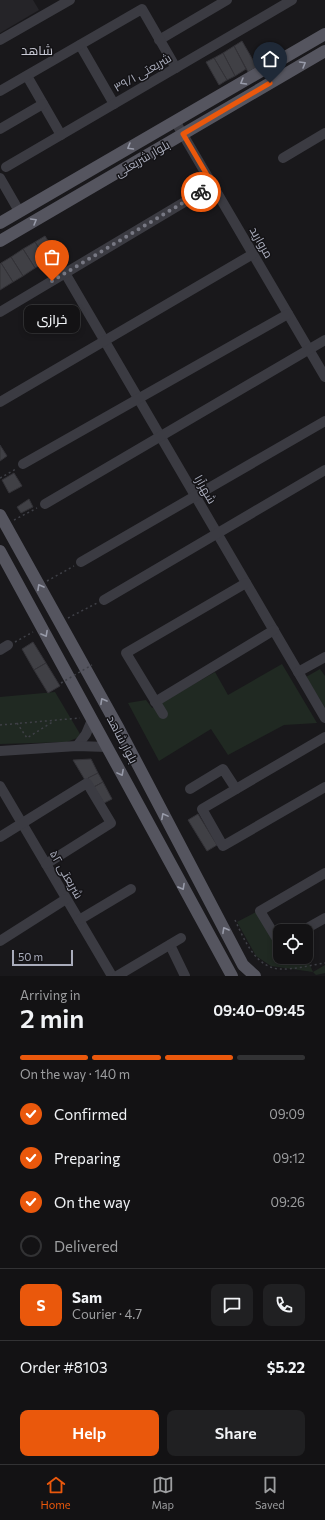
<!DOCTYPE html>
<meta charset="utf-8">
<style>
:root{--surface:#131214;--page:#202022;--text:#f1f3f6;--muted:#9d9ea0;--line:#323234;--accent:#ea580c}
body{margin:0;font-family:Commissioner,Cairo,sans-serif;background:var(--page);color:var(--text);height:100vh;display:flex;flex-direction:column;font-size:15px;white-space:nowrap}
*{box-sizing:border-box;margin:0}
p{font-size:13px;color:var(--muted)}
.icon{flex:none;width:22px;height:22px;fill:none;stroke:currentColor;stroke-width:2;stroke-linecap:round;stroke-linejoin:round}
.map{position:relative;height:976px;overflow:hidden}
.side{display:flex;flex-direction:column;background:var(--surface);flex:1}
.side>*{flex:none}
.fabs{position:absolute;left:273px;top:924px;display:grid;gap:8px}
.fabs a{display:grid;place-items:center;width:40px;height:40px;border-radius:8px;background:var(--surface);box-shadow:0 2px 6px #0003,0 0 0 1px var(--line);font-size:20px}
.scale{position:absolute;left:12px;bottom:10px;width:61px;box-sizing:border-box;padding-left:4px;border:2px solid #a9acbb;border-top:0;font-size:11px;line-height:14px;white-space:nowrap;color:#a9acbb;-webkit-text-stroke:3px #141316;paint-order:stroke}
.pin{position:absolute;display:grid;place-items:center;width:34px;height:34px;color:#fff;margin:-41px -17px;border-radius:50% 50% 50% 0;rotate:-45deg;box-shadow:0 0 4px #0007}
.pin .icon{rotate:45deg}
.courier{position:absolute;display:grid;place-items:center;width:40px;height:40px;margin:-20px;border:3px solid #ea580c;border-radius:50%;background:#fff;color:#222;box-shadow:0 1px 5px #0007}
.bubble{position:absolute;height:28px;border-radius:8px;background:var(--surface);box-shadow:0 2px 6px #0003,0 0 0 1px var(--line);font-size:13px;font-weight:600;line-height:28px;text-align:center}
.headline em{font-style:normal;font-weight:600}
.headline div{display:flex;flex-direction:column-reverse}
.headline{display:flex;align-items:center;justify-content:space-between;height:68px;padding:0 20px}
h1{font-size:26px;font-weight:600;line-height:30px}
.bar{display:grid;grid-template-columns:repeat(4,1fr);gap:6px 4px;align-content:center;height:48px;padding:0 20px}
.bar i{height:5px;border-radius:3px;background:var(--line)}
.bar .selected{background:var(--accent)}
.bar p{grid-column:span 4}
.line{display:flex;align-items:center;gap:10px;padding:0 20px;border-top:1px solid var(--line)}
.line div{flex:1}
.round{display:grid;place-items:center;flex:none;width:42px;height:42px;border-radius:8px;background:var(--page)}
ol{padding:0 20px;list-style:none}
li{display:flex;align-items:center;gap:12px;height:44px}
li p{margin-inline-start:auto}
li .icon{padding:4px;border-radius:50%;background:var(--accent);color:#fff;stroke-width:4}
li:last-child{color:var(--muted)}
li i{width:22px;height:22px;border:2px solid var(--line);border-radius:50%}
.primary-button{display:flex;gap:8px;margin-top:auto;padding:8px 20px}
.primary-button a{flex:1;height:46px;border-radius:8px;background:var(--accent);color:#fff;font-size:16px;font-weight:600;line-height:46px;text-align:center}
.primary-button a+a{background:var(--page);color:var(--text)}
.dock{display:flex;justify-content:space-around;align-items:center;height:56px;border-top:1px solid var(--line);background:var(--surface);font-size:11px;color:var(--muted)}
.dock a{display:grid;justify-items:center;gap:2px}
.dock .selected{color:var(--accent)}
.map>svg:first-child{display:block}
</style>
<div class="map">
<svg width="325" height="976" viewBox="0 0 325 976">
<rect width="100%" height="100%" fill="#19181b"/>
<path fill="#252428" d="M0,0h33l6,10 -39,23z"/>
<g fill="#202922">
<path d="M282,664l35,59 -33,2 -56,30 -17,-26 -52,32 -31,-58 18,-3 6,8 63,-36 13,23z"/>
<path d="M320,669l5,7v32l-19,-31z"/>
<path d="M55,692l25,42 -3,4 -10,4 -67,2v-47z"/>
<path d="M256,912l24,40v5l26,-1 7,16 12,-7v8l-9,2 -3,-3 -42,-6 -15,-10 -19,-34z"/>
</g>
<g fill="#404045" stroke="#333237">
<path d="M242,41l15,26 -9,5 -14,-26z"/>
<path d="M234,46l12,23 -11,7 -12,-23z"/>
<path d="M223,53l12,23 -8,4 -13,-22z"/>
<path d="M214,58l13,22 -8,5 -13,-23z"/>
<path d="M45,236l12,19 -10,6 -12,-19z"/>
<path d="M35,242l12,19 -12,7 -12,-19z"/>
<path d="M23,249l12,19 -12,8 -12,-19z"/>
<path d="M11,257l12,19 -10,6 -12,-19z"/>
<path d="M1,263l12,19 -13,8v-26z"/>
<path d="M0,445l7,11 -7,5z"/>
<path d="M14,473l8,13 -13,7 -7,-13z"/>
<path d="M29,499l4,8 -12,6 -4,-6z"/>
<path d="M33,642l13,21 -12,7 -12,-21z"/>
<path d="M46,663l14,23 -12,7 -14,-23z"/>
<path d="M91,759l7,14 -13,7 -12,-20z"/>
<path d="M98,773l5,9 -9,5 -6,-9z"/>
<path d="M103,782l9,17 -8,4 -10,-16z"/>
<path d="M198,814l19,31 -10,6 -19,-31z"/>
</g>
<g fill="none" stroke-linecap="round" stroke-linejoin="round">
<g stroke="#3f4047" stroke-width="1.5" stroke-dasharray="2 3" stroke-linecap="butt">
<path d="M0,478l16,-9"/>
<path d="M14,520l23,-12"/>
<path d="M47,581l27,-15"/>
<path d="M68,618l29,-15"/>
<path d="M15,642l18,-10"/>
<path d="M17,723l10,15 27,-17"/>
<path d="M0,725l80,-7"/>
<path d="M235,920c9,19 20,47 44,49 14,1 32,-4 46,-6"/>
</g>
<g stroke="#3b3b42" stroke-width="10">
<path d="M0,40l70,-40"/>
<path d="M159,40l68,-40"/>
<path d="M80,45l34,59"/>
<path d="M27,76l34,59"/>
<path d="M0,91l142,-82 34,59"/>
<path d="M175,121l150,256"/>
<path d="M0,129l43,-25"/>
<path d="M283,158l42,-25"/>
<path d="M6,167l286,-167"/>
<path d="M0,178l19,33"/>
<path d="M65,273l260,445"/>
<path d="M0,312l213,-127"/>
<path d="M0,402l253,-148"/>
<path d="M23,464l265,-150"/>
<path d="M45,504l280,-164"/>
<path d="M81,562l244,-141"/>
<path d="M104,600l221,-130"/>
<path d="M0,650l8,-5"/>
<path d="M298,672l27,-15"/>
<path d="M155,702l119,-72"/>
<path d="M163,714l-37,-61 120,-70"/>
<path d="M325,737l-123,72 21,37 102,-59"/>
<path d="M77,746l9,-12 6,-14"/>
<path d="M0,751l77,-5 30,1"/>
<path d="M0,786l112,190"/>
<path d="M190,789l33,-20 13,20"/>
<path d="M0,837l87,-54 24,40 -65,41"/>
<path d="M79,920l52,-31"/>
<path d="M302,931l23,-13"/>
<path d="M0,941l66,-42"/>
<path d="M280,944l-20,-33 65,-38"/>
<path d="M170,945l15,31"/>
<path d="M117,976l64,-38"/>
</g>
<g stroke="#55555f" stroke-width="12">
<path d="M0,223l325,-189"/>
<path d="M0,241l325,-190"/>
<path d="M0,515l119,214 124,236 12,11"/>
<path d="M0,551l232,425"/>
</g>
<path stroke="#3f4047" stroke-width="1.5" stroke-dasharray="2 3" stroke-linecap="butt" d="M61,683l31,-18"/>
</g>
<defs><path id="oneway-chevron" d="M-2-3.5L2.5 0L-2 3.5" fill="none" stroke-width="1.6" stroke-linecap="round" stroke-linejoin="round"/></defs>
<g stroke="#989ba9">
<use href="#oneway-chevron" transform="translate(303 64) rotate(-30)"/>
<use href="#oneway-chevron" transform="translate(243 82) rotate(150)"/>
<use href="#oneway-chevron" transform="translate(130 147) rotate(150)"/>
<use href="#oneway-chevron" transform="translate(34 221) rotate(-30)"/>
<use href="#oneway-chevron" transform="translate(40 587) rotate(-119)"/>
<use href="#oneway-chevron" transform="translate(45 634) rotate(61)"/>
<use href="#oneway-chevron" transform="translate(103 701) rotate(-119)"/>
<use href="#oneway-chevron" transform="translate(121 773) rotate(62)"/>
<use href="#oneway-chevron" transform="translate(164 816) rotate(-118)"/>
<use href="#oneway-chevron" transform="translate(182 887) rotate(61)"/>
<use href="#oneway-chevron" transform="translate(225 930) rotate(-119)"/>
</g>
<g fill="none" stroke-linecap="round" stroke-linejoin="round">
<path stroke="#777883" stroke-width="4" stroke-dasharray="0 7.2" d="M52,281l149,-89"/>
<path stroke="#ea580c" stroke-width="5" d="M201,192l12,-7 -30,-51 87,-51"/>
</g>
<g text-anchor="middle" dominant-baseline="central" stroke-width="3" stroke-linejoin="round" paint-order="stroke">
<g font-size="12" fill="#a9acbb" stroke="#141316">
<text transform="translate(142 72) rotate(-30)">شریعتی ۳۹/۱</text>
<text transform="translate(142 158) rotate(-30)">بلوار شریعتی</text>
<text transform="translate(262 242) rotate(60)">مروارید</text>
<text transform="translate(206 489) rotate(60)">شهرآرا</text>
<text transform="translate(123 739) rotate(62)">بلوار شاهد</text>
<text transform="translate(67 874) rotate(60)">شریعتی ۵۲</text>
</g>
<g font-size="13" fill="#cbccd7" stroke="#141316">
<text x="37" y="50">شاهد</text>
</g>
</g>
</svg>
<div class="fabs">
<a><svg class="icon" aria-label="locate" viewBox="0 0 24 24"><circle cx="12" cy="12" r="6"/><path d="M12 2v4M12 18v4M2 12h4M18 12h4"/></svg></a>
</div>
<div class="scale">50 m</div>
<div class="pin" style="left:52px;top:281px;background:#ea580c"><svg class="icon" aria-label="bag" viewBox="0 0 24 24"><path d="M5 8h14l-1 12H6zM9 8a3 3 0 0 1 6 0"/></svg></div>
<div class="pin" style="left:270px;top:83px;background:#1f2937"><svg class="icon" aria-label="home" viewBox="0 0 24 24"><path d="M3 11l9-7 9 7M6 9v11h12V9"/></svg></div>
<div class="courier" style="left:201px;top:192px"><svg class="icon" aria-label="bike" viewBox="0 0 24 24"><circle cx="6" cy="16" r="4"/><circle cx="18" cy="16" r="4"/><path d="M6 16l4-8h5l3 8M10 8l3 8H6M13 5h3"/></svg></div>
<div class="bubble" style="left:24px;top:305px;width:56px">خرازی</div>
</div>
<section class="side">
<div class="headline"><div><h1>2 min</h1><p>Arriving in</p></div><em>09:40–09:45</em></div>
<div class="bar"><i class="selected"></i><i class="selected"></i><i class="selected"></i><i></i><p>On the way · 140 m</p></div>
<ol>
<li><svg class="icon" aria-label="check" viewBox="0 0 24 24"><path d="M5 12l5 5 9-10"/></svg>Confirmed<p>09:09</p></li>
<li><svg class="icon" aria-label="check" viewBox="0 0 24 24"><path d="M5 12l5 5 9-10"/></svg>Preparing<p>09:12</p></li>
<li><svg class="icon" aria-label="check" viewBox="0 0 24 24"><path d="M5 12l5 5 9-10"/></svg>On the way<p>09:26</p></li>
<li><i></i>Delivered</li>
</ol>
<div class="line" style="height:72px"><b class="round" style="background:var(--accent);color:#fff">S</b><div><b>Sam</b><p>Courier · 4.7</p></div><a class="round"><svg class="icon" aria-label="chat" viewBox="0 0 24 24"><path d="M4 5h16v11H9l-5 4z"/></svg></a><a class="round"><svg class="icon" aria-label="phone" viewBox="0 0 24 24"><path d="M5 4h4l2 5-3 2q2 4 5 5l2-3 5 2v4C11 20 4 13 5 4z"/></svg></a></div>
<div class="line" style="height:52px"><div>Order #8103</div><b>$5.22</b></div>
<div class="primary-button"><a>Help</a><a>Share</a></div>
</section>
<nav class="dock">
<a class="selected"><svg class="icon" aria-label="home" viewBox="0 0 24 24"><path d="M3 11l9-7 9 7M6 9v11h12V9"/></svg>Home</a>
<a><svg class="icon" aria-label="map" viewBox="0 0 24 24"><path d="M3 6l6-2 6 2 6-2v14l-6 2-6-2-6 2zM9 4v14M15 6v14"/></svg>Map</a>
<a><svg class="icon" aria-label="saved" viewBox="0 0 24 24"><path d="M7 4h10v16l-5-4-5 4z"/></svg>Saved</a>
</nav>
